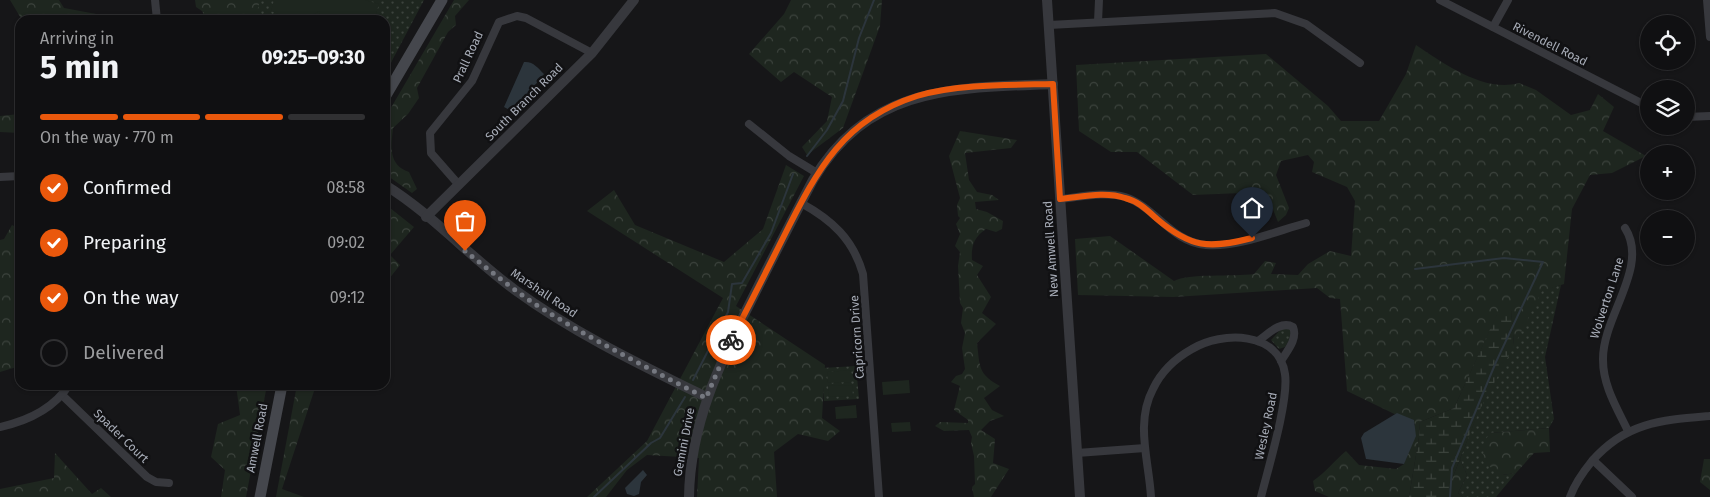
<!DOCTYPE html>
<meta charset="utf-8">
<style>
:root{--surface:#101012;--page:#1e1e20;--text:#f1f3f6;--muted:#9c9d9f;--line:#303032;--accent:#ea580c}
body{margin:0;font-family:"Fira Sans",sans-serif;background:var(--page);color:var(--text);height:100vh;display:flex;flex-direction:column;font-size:19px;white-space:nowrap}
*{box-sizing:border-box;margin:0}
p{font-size:16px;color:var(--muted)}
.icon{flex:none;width:28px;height:28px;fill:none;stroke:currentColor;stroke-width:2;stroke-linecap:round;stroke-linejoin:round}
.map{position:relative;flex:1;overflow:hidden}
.drawer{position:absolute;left:15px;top:15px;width:375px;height:375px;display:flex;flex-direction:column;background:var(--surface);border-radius:15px;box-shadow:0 1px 4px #0004,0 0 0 1px var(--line)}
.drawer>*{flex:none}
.buttons{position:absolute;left:1640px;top:15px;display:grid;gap:10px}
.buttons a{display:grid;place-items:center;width:55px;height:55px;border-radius:50%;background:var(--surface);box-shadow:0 1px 4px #0004,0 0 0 1px var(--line);font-size:25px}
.pin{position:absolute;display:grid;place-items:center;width:42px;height:42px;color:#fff;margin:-51px -21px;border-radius:50% 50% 50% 0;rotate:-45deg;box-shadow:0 0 5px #0007}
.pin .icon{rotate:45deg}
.courier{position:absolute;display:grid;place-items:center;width:50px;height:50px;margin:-25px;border:4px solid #ea580c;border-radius:50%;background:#fff;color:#222;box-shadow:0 1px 6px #0007}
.overview em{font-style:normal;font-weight:700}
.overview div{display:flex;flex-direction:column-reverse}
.overview{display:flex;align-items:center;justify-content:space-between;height:85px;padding:0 25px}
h1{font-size:32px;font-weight:700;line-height:38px}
.bar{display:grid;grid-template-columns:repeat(4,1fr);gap:8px 5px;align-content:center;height:60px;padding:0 25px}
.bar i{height:6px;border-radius:4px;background:var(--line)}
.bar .on{background:var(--accent)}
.bar p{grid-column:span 4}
ol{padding:0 25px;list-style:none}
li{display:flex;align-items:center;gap:15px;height:55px}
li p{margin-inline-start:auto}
li .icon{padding:5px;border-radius:50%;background:var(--accent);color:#fff;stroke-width:4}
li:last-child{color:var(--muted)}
li i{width:28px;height:28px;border:2px solid var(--line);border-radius:50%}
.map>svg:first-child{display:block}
</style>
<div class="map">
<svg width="1710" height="497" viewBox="0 0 1710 497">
<defs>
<pattern id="grass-dots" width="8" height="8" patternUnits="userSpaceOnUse" patternTransform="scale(1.25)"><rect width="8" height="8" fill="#1e261f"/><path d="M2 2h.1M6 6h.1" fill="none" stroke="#3c433d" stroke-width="1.8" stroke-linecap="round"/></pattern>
<pattern id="forest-crowns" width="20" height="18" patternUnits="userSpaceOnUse" patternTransform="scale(1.25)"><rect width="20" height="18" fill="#1e261f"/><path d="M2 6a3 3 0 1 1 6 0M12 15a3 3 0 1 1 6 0" fill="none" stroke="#3c433d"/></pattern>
<pattern id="wetland-marsh" width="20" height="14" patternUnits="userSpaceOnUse" patternTransform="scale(1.25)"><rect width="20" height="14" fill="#1e261f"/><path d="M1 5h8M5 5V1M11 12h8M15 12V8" fill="none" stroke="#3c433d"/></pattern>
</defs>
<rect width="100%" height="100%" fill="#161618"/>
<g fill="url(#grass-dots)">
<path d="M201,0h223l-39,74v-54h-181z"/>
<path d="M1561,285l-16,72 9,62 -5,9 -59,5 12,42 14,-2 -20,24h-33l-5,-4 9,-18 -7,-16 19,-49 63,-120z"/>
<path d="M1283,327l7,2 1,8 -6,10 -6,2 -8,-9z"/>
<path d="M856,366l3,33 -35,2 -2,-33z"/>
</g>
<g fill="url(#forest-crowns)">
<path d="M10,0h49l5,8 43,8 1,4h-86z"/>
<path d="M195,0h65l-5,20h-59l9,-7 -9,-6z"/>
<path d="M454,0h15l-14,16 1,9 -8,7 -31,56 2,10 -11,16 -15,14c-2,18 -5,37 16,44l8,17 -5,4 -27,-19v-56z"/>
<path d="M791,0h91l-2,26 -37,102 -36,27 -5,-8 25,-26 5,-24 -38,-25 -13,10 -32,-28 35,-40z"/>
<path d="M1416,45c27,18 68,48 103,38l17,7 35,25 19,-5 8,-16 16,13 -11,24 43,25 -34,17 -22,2 -18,34 -8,75 -22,7 -28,55 -3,-36 -14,5 -43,93 -34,14 -1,15 -10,60h-80l-14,-6 -2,-10c13,-9 21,-20 33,-30l13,14 37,4 8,-5 11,-40 -68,-33 -7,-92 -10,-1 -13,-10 -143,9 -96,-2 -3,-56 35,-3 64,45c14,-8 59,-4 80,-7l11,-13 11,2 -5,11 27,1 10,-11 22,-13 21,5 4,-55 -8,-14 -35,-15 2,-10 -6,-7 -27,6 -5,14 13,33 -3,7 -8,7 -12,-30 -73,3 -56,-43h-26l-32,-21 -3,-66 190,-11 62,52 13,15h38l27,-47z"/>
<path d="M20,114v19l-20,-1v-16z"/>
<path d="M960,131l57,9 -6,8 -46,5 4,27 8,12 15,3 7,5 -24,2 1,7 11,3 16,9 -1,8 -6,3 -10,-3c-12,8 -15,17 -14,31l11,6 -6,9 14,22 -9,16 14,11 -19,19c3,24 1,31 23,43l-16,12 8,12 12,6 -14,5 -9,9 14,9 -2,24 16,6 -18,28h-17l-2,-10 3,-3 -1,-28 -3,-13 1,-6 -3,-7 -25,1 -9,-5 5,-4 28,1v-3l-14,-10 6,-24 -9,-4 5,-6 6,-2 3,-5 -3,-21 3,-15 -4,-10 2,-15 -3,-5 -2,-37 2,-14 -5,-6 5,-12 -4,-10 4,-6 -2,-2 -1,-11 3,-7 -11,-42z"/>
<path d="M786,165l18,11 -68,130 89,59 -3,53 18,13 -12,10 -30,-7 -24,18 3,45h-80l2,-39 -52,-3 -20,15 -21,27h-19l60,-56 76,-143 -136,-87 27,-21 21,35 89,37 39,-33z"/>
<path d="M385,204l29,23 -24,28 10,10 -15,19z"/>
<path d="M12,225l8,4v137l-20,6v-132l4,-1z"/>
<path d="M236,385h31l-21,112h-25l4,-27 -14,-13 7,-33 22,-9z"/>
<path d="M297,385h19l-34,104 22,8h-28z"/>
<path d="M1549,428l1,24 -16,1 -18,20 -14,2 -19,-13 1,-20 6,-9z"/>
<path d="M55,453l37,41 9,-6 10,9h-111v-8l54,-11z"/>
<path d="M1460,459l7,16 -9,18 5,4h-13v-13z"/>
<path d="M1704,459h6v31l-10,-8z"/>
</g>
<path fill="url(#wetland-marsh)" d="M1511,309l3,37 -35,65 -29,73v13h-41l10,-60 1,-15 34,-14 43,-94z"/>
<g fill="#1e261f">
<path d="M274,0h91l14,4 -5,16h-57l3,-9c-16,8 -32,8 -49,0z"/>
<path d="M851,370v12l-23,1 -1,-11z"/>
<path d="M909,380l1,13 -27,2 -1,-13z"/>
<path d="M852,385l1,11 -24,1 -1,-11z"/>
<path d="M856,405l1,13 -21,1 -1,-12z"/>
<path d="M910,422l1,9 -19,1 -1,-9z"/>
</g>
<g fill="#2c353c">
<path d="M524,62c9,-1 14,6 20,12l-31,38 -9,-5z"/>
<path d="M1397,413l17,7 2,16 -12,28 -38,-5 -5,-21 3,-5z"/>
<path d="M643,470l4,5 -6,7 -2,12 -5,2 -7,-2 -2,-6z"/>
</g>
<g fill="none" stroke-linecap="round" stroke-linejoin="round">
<g stroke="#2c353c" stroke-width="2">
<path d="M807,156l20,-26 16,-29 16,-63 15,-38"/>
<path d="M1415,269l89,-11 39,4 -47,100 -44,106 -2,29"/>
<path d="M693,380l35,-68 4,-28 10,-1 29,-50 22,-59"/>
<path d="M594,497l57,-54 9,-5 25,-41"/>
</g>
<g stroke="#37383d" stroke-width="8">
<path d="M155,0l2,20"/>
<path d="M1440,0l209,107"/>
<path d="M1707,0l3,37"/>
<path d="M1098,22l1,-22"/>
<path d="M1049,25l226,-12 31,11 54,39"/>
<path d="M1493,27l15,-27"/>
<path d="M1686,117l24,-1"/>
<path d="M749,124l40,32 28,17"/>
<path d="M0,177l20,-1"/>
<path d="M459,185l-28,-32 -1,-20 42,-52 27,-59 18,-6 9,2 66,35"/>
<path d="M1060,199c21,-2 45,-8 65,-2 31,10 46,45 81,48 30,3 71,-14 100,-22"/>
<path d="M801,203c31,17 52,36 62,71l16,223"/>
<path d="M1625,228c25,39 -23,89 -22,132 0,26 14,48 25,71"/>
<path d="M1258,341c10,-7 23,-21 35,-14 5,12 -6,24 -12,34"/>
<path d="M62,395l85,82 9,5 13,1"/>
<path d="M0,427c27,-6 54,-19 69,-42"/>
<path d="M1077,453l68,-5"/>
<path d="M1593,460l39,37"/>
<path d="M1151,497c-2,-36 -16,-74 2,-108 8,-17 23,-31 39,-40 30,-18 87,-18 93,25 4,26 -17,95 -24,123"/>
<path d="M1570,497c5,-14 13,-25 22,-36 34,-39 70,-41 118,-45"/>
</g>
<g stroke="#37383d" stroke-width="10">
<path d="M1047,0l33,497"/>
<path d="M385,185c47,29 85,72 130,105 59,43 126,75 191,107"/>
<path d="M426,217l166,-164 42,-53"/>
<path d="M689,497c1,-72 31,-135 63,-198 20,-40 40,-79 61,-119 56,-95 142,-92 240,-96"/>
</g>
<g stroke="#45474d" stroke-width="11">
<path d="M385,97l57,-97"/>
<path d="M260,497l22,-112"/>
</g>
</g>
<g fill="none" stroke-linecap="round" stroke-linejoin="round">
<path stroke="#757880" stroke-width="5" stroke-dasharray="0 9" d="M465,251c23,18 46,37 70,53 55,35 113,64 171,94l25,-58"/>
<path stroke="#ea580c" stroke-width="6" d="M731,340c18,-34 35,-68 52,-102 33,-65 58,-118 134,-142 40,-12 93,-11 136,-12l7,115c21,-2 45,-8 65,-1 13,3 22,12 32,21 34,29 52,30 95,19"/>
</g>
<g text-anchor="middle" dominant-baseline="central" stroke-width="5" stroke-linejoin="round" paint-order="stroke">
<g font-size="12" fill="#a8adb8" stroke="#111113">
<text transform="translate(1550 44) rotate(27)">Rivendell Road</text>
<text transform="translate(468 57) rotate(-65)">Prall Road</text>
<text transform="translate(524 102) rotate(-45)">South Branch Road</text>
<text transform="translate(1051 249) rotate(-94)">New Amwell Road</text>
<text transform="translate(544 293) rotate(34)">Marshall Road</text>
<text transform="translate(1607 298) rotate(-72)">Wolverton Lane</text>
<text transform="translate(857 337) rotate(-94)">Capricorn Drive</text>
<text transform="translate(1266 426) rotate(-78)">Wesley Road</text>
<text transform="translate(121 436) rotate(44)">Spader Court</text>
<text transform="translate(257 438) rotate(-79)">Amwell Road</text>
<text transform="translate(684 442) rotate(-79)">Gemini Drive</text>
</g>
</g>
</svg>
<div class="buttons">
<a><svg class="icon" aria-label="locate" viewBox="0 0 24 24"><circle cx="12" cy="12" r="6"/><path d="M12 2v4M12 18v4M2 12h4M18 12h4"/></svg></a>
<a><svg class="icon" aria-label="layers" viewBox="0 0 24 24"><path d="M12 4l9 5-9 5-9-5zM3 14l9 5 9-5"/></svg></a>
<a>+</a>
<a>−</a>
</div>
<div class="pin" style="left:465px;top:251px;background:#ea580c"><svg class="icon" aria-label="bag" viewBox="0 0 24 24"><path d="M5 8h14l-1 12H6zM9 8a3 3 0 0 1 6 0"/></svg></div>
<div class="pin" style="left:1252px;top:238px;background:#1f2937"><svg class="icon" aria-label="home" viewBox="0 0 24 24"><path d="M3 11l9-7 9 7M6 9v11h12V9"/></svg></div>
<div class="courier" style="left:731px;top:340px"><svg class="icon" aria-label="bike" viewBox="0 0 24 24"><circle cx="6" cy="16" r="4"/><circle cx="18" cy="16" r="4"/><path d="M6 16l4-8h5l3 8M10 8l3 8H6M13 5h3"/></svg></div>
<section class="drawer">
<div class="overview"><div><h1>5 min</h1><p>Arriving in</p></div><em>09:25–09:30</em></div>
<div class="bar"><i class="on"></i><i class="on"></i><i class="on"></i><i></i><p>On the way · 770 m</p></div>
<ol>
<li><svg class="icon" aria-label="check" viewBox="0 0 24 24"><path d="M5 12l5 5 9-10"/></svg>Confirmed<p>08:58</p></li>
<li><svg class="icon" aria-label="check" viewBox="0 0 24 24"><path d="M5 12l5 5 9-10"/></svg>Preparing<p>09:02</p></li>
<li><svg class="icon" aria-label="check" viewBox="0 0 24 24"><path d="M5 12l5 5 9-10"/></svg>On the way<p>09:12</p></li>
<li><i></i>Delivered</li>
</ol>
</section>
</div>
